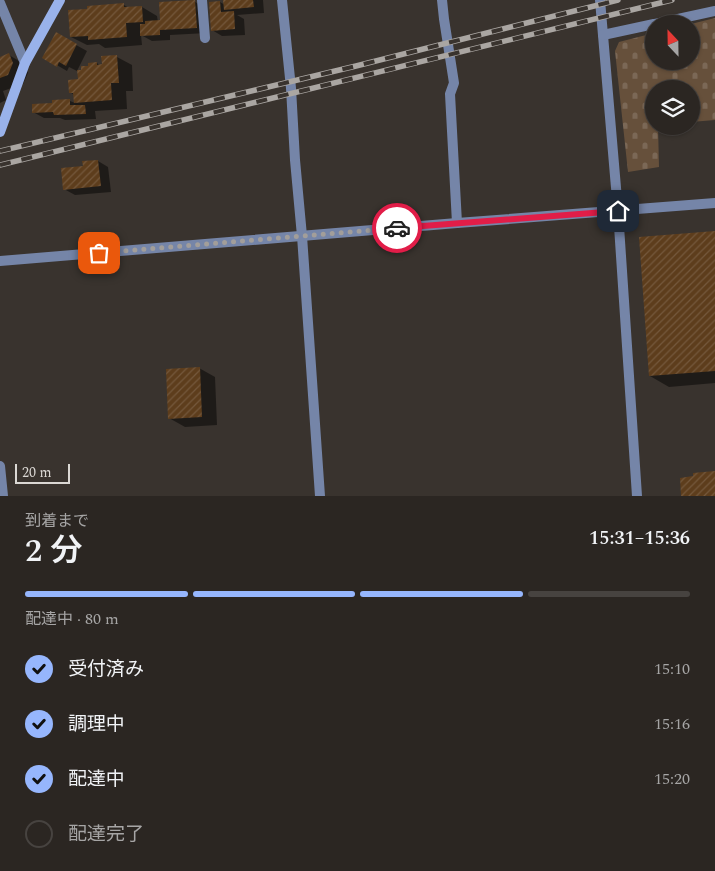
<!DOCTYPE html>
<html lang="ja">
<meta charset="utf-8">
<style>
:root{--surface:#2b2622;--page:#332e2a;--text:#f1f3f6;--muted:#a6a5a5;--line:#474340;--accent:#96b6fd}
body{margin:0;font-family:Spectral,"Noto Sans JP",serif;background:var(--page);color:var(--text);height:100vh;display:flex;flex-direction:column;font-size:19px;white-space:nowrap}
*{box-sizing:border-box;margin:0}
p{font-size:16px;color:var(--muted)}
.icon{flex:none;width:28px;height:28px;fill:none;stroke:currentColor;stroke-width:2;stroke-linecap:round;stroke-linejoin:round}
.map{position:relative;height:496px;overflow:hidden}
.sheet{display:flex;flex-direction:column;background:var(--surface);flex:1}
.sheet>*{flex:none}
.needle{width:32px;rotate:338deg}
.buttons{position:absolute;left:645px;top:15px;display:grid;gap:10px}
.buttons a{display:grid;place-items:center;width:55px;height:55px;border-radius:50%;background:var(--surface);box-shadow:0 1px 4px #0004,0 0 0 1px var(--line);font-size:25px}
.scale{position:absolute;left:15px;bottom:12px;width:55px;box-sizing:border-box;padding-left:5px;border:2px solid #dbd8d4;border-top:0;font-size:14px;line-height:18px;white-space:nowrap;color:#dbd8d4;-webkit-text-stroke:4px #39332e;paint-order:stroke}
.pin{position:absolute;display:grid;place-items:center;width:42px;height:42px;color:#fff;margin:-21px;border-radius:10px;box-shadow:0 2px 8px #0006}
.courier{position:absolute;display:grid;place-items:center;width:50px;height:50px;margin:-25px;border:4px solid #e11d48;border-radius:50%;background:#fff;color:#222;box-shadow:0 1px 6px #0007}
.headline em{font-style:normal;font-weight:600}
.headline div{display:flex;flex-direction:column-reverse}
.headline{display:flex;align-items:center;justify-content:space-between;height:85px;padding:0 25px}
h1{font-size:32px;font-weight:600;line-height:38px}
.bar{display:grid;grid-template-columns:repeat(4,1fr);gap:8px 5px;align-content:center;height:60px;padding:0 25px}
.bar i{height:6px;border-radius:4px;background:var(--line)}
.bar .current{background:var(--accent)}
.bar p{grid-column:span 4}
ol{padding:0 25px;list-style:none}
li{display:flex;align-items:center;gap:15px;height:55px}
li p{margin-inline-start:auto}
li .icon{padding:5px;border-radius:50%;background:var(--accent);color:#111;stroke-width:4}
li:last-child{color:var(--muted)}
li i{width:28px;height:28px;border:2px solid var(--line);border-radius:50%}
.map>svg:first-child{display:block}
</style>
<div class="map">
<svg width="715" height="496" viewBox="0 0 715 496">
<defs>
<pattern id="cemetery-stones" width="16" height="16" patternUnits="userSpaceOnUse" patternTransform="scale(1.25)"><rect width="16" height="16" fill="#66503b"/><path d="M2 7V4a2 2 0 0 1 4 0v3zM10 15v-3a2 2 0 0 1 4 0v3z" fill="#7b6856"/></pattern>
<pattern id="building-hatch" width="6" height="6" patternUnits="userSpaceOnUse" patternTransform="scale(1.25)"><rect width="6" height="6" fill="#5d3d1c"/><path d="M-1 1l2-2M0 6l6-6M5 7l2-2" fill="none" stroke="#74583c"/></pattern>
</defs>
<rect width="100%" height="100%" fill="#39332e"/>
<path fill="url(#cemetery-stones)" d="M715,18v102l-24,2v-33h-37v37h4l1,41 -31,5 -13,-121 4,-9 35,-9v28h37v-37z"/>
<g fill="#0007">
<path d="M224,0h39l1,13 -27,2 7,4 1,16 -23,1 -10,-6 -2,-27 10,-1 5,3z"/>
<path d="M195,2l11,6 1,25 -37,2v5l-18,1 -11,-6 1,10 -37,3 -6,-4 -12,1 -16,-8 53,-32 5,3 13,-1 15,9 1,6 3,-1 -1,-17z"/>
<path d="M56,34l31,17 -10,20 -8,-4 -2,4 -24,-14z"/>
<path d="M9,55l15,9 4,9 -5,11 -20,7 3,9 -6,3v-44z"/>
<path d="M117,57l15,8 1,26h-7l1,18 -32,2 1,8 -31,1 -5,-2h-16l-11,-6 20,-8v-3h17l5,2 -1,-8 -4,-3 19,-25 8,-4 3,3z"/>
<path d="M98,161l10,6 3,25 -36,3 -11,-6z"/>
<path d="M715,232v151l-46,4 -19,-11z"/>
<path d="M199,368l16,9 2,48 -32,2 -16,-9z"/>
</g>
<g fill="url(#building-hatch)">
<path d="M195,0l2,28 -37,2v5l-20,1v-12h5v-3l15,-1 -1,-18z"/>
<path d="M223,0h30l1,7 -30,3z"/>
<path d="M220,1l1,11 13,-1 1,18 -24,2 -2,-29z"/>
<path d="M124,3v4l18,-1 1,16 -17,1 1,14 -39,3v-4l-18,1 -2,-27 19,-1v-3z"/>
<path d="M56,32l21,12 -11,22 -7,-4 -2,5 -15,-9z"/>
<path d="M9,53l4,10 -5,12 -8,3v-21z"/>
<path d="M117,55l2,28h-8l1,17 -38,3 -1,-10h-4l-1,-13 10,-1 -1,-9h4v-4h7v-3l9,-1v3l5,-1 -1,-8z"/>
<path d="M70,99v6h15l1,9 -32,1 -1,-3 -21,1v-9l20,-1v-3z"/>
<path d="M98,160l3,26 -38,4 -2,-22 22,-2 -1,-5z"/>
<path d="M715,231v140l-66,5 -10,-139z"/>
<path d="M200,367l2,50 -34,2 -2,-50z"/>
<path d="M715,471v25h-34l-1,-18 13,-2v-3z"/>
</g>
<g fill="none" stroke-linecap="round" stroke-linejoin="round">
<g stroke="#7585a8" stroke-width="10">
<path d="M202,0l3,38"/>
<path d="M282,0l9,88 4,72 7,76 18,260"/>
<path d="M442,0l2,19 10,64 -4,11 7,129"/>
<path d="M600,0l18,211 19,285"/>
<path d="M0,3l25,60"/>
<path d="M655,24l60,-13"/>
<path d="M603,35l51,-11"/>
<path d="M0,466l3,30"/>
</g>
<path stroke="#7585a8" stroke-width="10" d="M0,261l457,-38 258,-20"/>
<path stroke="#99b2ea" stroke-width="10" d="M0,132l25,-69 35,-63"/>
<defs>
<g id="rail">
<path d="M0,151l356,-85 262,-66"/>
<path d="M0,165l672,-165"/>
</g>
</defs>
<use href="#rail" stroke="#aaa6a2" stroke-width="5.5"/>
<use href="#rail" stroke="#39332e" stroke-width="4" stroke-dasharray="11" stroke-linecap="butt"/>
</g>
<g fill="none" stroke-linecap="round" stroke-linejoin="round">
<path stroke="#a29e9a" stroke-width="5" stroke-dasharray="0 9" d="M99,253l298,-25"/>
<path stroke="#e11d48" stroke-width="6" d="M397,228l221,-17"/>
</g>
</svg>
<div class="buttons">
<a><svg class="needle" viewBox="-14 -14 28 28"><path d="M0-13l5 13h-10z" fill="#e53935"/><path d="M0 13l5-13h-10z" fill="#a6a5a5"/></svg></a>
<a><svg class="icon" aria-label="layers" viewBox="0 0 24 24"><path d="M12 4l9 5-9 5-9-5zM3 14l9 5 9-5"/></svg></a>
</div>
<div class="scale">20 m</div>
<div class="pin" style="left:99px;top:253px;background:#ea580c"><svg class="icon" aria-label="bag" viewBox="0 0 24 24"><path d="M5 8h14l-1 12H6zM9 8a3 3 0 0 1 6 0"/></svg></div>
<div class="pin" style="left:618px;top:211px;background:#1f2937"><svg class="icon" aria-label="home" viewBox="0 0 24 24"><path d="M3 11l9-7 9 7M6 9v11h12V9"/></svg></div>
<div class="courier" style="left:397px;top:228px"><svg class="icon" aria-label="car" viewBox="0 0 24 24"><path d="M5 17H2v-5l4-1 3-4h7l3 4 3 1v5h-3M9 17h6M6 11h13"/><circle cx="7" cy="17" r="2"/><circle cx="17" cy="17" r="2"/></svg></div>
</div>
<section class="sheet">
<div class="headline"><div><h1>2 分</h1><p>到着まで</p></div><em>15:31–15:36</em></div>
<div class="bar"><i class="current"></i><i class="current"></i><i class="current"></i><i></i><p>配達中 · 80 m</p></div>
<ol>
<li><svg class="icon" aria-label="check" viewBox="0 0 24 24"><path d="M5 12l5 5 9-10"/></svg>受付済み<p>15:10</p></li>
<li><svg class="icon" aria-label="check" viewBox="0 0 24 24"><path d="M5 12l5 5 9-10"/></svg>調理中<p>15:16</p></li>
<li><svg class="icon" aria-label="check" viewBox="0 0 24 24"><path d="M5 12l5 5 9-10"/></svg>配達中<p>15:20</p></li>
<li><i></i>配達完了</li>
</ol>
</section>
